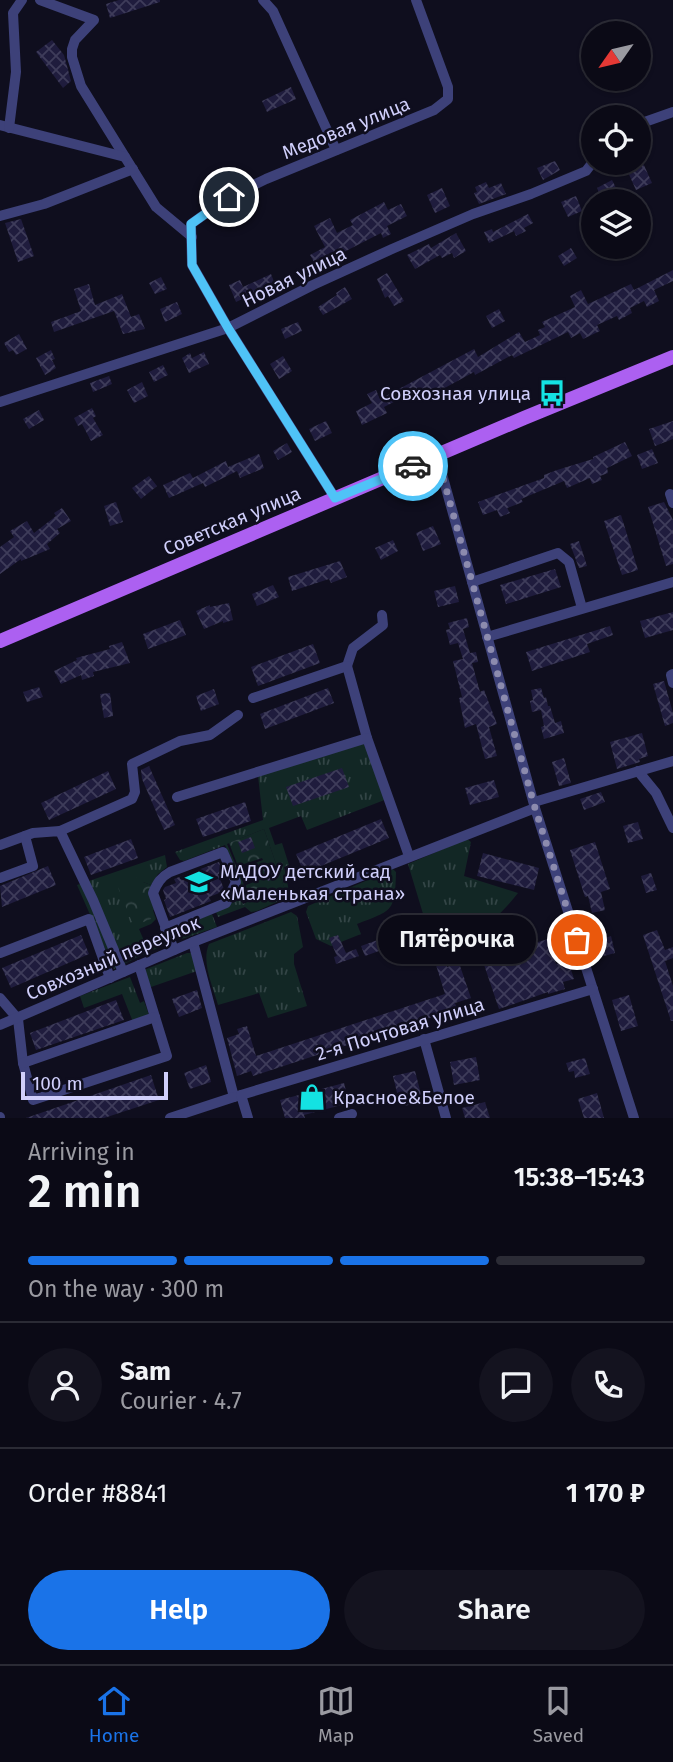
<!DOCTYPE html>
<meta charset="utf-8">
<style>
:root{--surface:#0b0a16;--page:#14131f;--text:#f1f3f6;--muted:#9a9aa1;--line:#2b2b35;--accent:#1a73e8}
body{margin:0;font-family:"Fira Sans",sans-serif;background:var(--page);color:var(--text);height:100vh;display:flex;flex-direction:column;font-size:26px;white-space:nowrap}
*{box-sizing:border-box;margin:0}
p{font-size:23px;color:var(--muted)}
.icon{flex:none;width:38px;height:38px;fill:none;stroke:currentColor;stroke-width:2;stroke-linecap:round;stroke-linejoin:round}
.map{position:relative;height:1118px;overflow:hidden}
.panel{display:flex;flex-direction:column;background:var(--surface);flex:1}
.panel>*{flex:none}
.needle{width:46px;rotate:236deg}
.controls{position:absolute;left:581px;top:21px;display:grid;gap:14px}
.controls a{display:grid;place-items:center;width:70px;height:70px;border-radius:50%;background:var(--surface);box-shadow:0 2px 5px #0004,0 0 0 2px var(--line);font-size:35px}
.scale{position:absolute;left:21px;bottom:18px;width:147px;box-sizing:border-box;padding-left:7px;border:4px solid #d0cffb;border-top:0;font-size:19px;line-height:24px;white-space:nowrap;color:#d0cffb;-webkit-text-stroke:5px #0f0e1e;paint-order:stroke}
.pin{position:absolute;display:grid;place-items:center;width:60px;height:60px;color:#fff;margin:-30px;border:4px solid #fff;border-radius:50%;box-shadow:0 2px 7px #0007}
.courier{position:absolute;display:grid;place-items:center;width:70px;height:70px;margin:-35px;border:5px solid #4fc3f7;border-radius:50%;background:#fff;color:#222;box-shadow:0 2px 9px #0007}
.bubble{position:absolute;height:49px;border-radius:24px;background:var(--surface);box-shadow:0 2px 5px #0004,0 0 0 2px var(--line);font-size:23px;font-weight:600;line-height:49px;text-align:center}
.headline em{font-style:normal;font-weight:600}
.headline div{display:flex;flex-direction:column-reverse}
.headline{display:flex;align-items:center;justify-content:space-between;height:119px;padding:0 28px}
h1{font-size:46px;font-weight:600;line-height:52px}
.bar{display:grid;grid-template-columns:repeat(4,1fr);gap:10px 7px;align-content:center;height:84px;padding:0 28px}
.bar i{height:9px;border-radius:5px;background:var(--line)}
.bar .selected{background:var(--accent)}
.bar p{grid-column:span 4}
.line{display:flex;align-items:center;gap:18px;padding:0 28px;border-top:2px solid var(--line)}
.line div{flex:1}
.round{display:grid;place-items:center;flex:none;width:74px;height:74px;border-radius:37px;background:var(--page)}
.action{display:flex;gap:14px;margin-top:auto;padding:14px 28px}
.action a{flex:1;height:80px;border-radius:42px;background:var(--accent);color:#fff;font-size:28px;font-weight:600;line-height:80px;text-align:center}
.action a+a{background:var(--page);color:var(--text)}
.menu{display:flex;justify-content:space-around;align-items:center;height:98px;border-top:2px solid var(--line);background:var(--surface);font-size:19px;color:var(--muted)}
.menu a{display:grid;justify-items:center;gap:4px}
.menu .selected{color:var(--accent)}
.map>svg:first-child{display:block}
</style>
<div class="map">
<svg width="673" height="1118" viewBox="0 0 673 1118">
<defs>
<pattern id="grass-tufts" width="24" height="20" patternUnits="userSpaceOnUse" patternTransform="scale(1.75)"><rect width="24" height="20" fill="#122725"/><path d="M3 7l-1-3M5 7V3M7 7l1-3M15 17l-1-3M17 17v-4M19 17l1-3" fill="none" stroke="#334546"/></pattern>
<pattern id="forest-crowns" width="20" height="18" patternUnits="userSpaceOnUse" patternTransform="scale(1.75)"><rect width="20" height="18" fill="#122725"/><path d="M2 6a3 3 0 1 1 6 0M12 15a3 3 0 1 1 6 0" fill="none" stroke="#334546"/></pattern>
<pattern id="building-cross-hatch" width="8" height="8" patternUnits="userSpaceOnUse" patternTransform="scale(1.75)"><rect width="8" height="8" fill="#1f1c3d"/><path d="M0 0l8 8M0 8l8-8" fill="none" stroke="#3e3c5a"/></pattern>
</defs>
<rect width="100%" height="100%" fill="#0f0e1e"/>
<g fill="url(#grass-tufts)" fill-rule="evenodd">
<path d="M365,742l22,57 -80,31 -6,-14 -32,12 6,17 7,-2 7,22 -5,2 6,29 -33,15 -6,1 -6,-5 -27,10 -2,-5 24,-29 -15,-38 -41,16 -4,-1 -5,-8 88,-32 -5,-44zM264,829l20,58 -41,17 -3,-9 4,-10 -17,-41z"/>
<path d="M467,839l4,3 -7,34 54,17c-28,36 -46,40 -86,57l-6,-15 7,-3 -6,-16 -3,1 -16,-53z"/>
<path d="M165,855l2,12 -9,7 -7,11 -8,-3 13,37 -5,5 -12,5 6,14 12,-4v-4l8,3v7l-14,6 -1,-2 -4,1 1,3c-13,5 -21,11 -33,16l-37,-84z"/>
<path d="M393,869l3,3c-1,40 -3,38 -39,52l4,10 -30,12 -15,-7 -10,-27 2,-6z"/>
<path d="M291,912l6,4 6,31 -9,7v10l13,42 -39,12 -9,-25 -41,12c-5,-18 -17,-43 -9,-61z"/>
<path d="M212,914l5,13 -35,12 -7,-3 1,-8z"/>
<path d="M187,953h4l6,18 -46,16 -7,-17z"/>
<path d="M130,977l10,26 4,-2 5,14 -16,7 -11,-28 -38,14 -4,-12z"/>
</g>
<g fill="url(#forest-crowns)">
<path d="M264,829l20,58 -31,13 -3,-6 -9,4 1,-11 2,-2 3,9 -1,-9 19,-7 -1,-3 -6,2 -5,-13 10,-4 -1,-2 -24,8 -9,-23z"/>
<path d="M141,876l2,6 8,3 3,25 -2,1 -1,8 -15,6 -4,-3 -15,-37z"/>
</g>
<g fill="url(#building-cross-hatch)">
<path d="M119,0h41v2l-50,16 -4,-14z"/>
<path d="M52,40l12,15 7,26 -8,7 -27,-36z"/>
<path d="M291,87l5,12 -29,13 -5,-11z"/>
<path d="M555,161l5,9 -17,10 -6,-12z"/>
<path d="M643,163l9,20 -16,7 -9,-20z"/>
<path d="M612,180l9,18 -7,3h-11l-6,-13z"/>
<path d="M486,182l3,6 12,-5 5,11 -27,10 -5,-11 3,-1 -2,-5z"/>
<path d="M442,188l8,18 -15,7 -8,-18z"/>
<path d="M576,196l6,15 -14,6 -7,-15z"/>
<path d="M384,202l4,8 13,-6 6,12 -20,10 4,8 -8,4 -2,-5 -39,20 3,5 -43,21 -4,-8 16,-9 -4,-7 15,-8 -11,-21 16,-8 7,15 16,-8 -3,-5z"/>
<path d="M528,214l5,9 -9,5 2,3 -10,5 -2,-5 -25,12 -5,-11 8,-3 1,3z"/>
<path d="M21,219l13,37 -16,6 -13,-39z"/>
<path d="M456,233l10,18 -12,7 -2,-5 -10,5 -2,-3 -25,14 -8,-14 22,-11 2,4z"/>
<path d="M571,248l6,10 -13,8 -6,-10z"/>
<path d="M673,270v11l-19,9 5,11 -12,6 -3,-6 -14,7 2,5 -13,7 -2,-4 -20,9 3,6 -17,8 -3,-6 -9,5 -3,-6 -54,26 -2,-3 -37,20 -1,-3 -33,18 -1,-2 -21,10 -4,-7 -31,16 3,6 -25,12 -6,-14 16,-8 -5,-9 9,-4 4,9 94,-50 4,8 41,-25 6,10 15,-7 -2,-5 7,-3 -3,-5 33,-15 -5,-11 11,-6 7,14 43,-20 3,6z"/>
<path d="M387,273l17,28 -10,5 -6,-10 -3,2 -8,-19z"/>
<path d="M271,274l4,10 -39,18 -7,-17 11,-5 3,7z"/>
<path d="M161,277l6,12 -12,5 -6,-11z"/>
<path d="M89,284l6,21 27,-11 9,23 8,-3 6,15 -22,5 -9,-23 -60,21 -3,-10 30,-11 -7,-22z"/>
<path d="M345,287l7,12 -29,16 -5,-8 19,-12 -1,-2z"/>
<path d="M177,302l5,12 -17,8 -5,-13z"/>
<path d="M499,309l6,12 -13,7 -6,-12z"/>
<path d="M298,322l4,9 -17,8 -4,-10z"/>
<path d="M19,334l8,15 -11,6 -3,-5 -4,2 -5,-9z"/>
<path d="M51,350l4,9 -3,1 4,8 -11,7 -9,-17z"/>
<path d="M204,352l5,12 -20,9 -7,-15 8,-5 2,5z"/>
<path d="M283,356l9,15 -13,8 -9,-15z"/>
<path d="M163,365l5,10 -14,7 -5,-10z"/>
<path d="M109,376l3,8 -19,8 -3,-9z"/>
<path d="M142,382l6,14 -14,7 -7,-13z"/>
<path d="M92,408l4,8 -3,2 10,17 -12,6 -9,-17 -4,2 -4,-8z"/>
<path d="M39,410l5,10 -15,9 -6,-10z"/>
<path d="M326,421l6,12 -17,8 -6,-12z"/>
<path d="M673,421v18l-18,7 -6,-17z"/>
<path d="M625,442l7,14 -25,12 1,5 -8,3 2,4 -10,4 -2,-6 -23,10 -3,-7 -43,18 2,3 -16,6 3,5 -10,4 -3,-7 -14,5 -5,-13 66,-24v-3l13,-5 36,-11v-2z"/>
<path d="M287,443l5,9 -14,8 -5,-9z"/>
<path d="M652,449l6,14 -16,6 -5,-14z"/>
<path d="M259,454l5,14 -24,10 -3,-7 -32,16 -2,-4 -34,15 -6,-13 27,-12 3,5 33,-17 2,6z"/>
<path d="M149,476l8,10 -16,13 -9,-11z"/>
<path d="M116,502l7,20 -13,4 -6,-20z"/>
<path d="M664,502l9,18v44l-7,2 -18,-59z"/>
<path d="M62,508l9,13 -14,8 3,4 -13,11 3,5 -29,12v-2l-21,15v-27l14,-10 -4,-6 17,-10 7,12 22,-17 -2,-3z"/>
<path d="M621,515l17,55 -16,5 -18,-54z"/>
<path d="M433,526l8,18 -18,7 -7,-18z"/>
<path d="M393,540l5,11 -17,9 -6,-12z"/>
<path d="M579,541l8,25 -8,2 -9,-24z"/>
<path d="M340,561l7,16 -16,6 -2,-4 -37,12 -4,-14z"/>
<path d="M555,569l6,18 -55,17 -6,-19z"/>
<path d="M273,585l6,12 -22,9 -5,-12z"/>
<path d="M455,586l4,16 -21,5 -4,-16z"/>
<path d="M229,603l4,17 -10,3v-2l-19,8 -8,-18 14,-6v2z"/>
<path d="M673,612v18l-28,8 -5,-17z"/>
<path d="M467,618l2,9 -6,2 7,24 6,-1 2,10 -6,1 8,29 4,-2 13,34 -8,3 8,29 -12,3 -9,-35 -11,4 -6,-30 3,-1 -9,-36 10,-2 -5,-16 -8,2 -4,-15 4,-1 -2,-6z"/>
<path d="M180,620l6,15 -38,14 -5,-15z"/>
<path d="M610,626l3,9 -26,9 3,8 -58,19 -6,-19z"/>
<path d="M122,642l8,21 -37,9 1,4 -12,4 -1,-5 -20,9 -7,-13 23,-11 -1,-2 34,-9 -1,-3z"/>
<path d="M313,644l7,19 -62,23 -7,-19z"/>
<path d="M664,681l9,32v10l-8,3 -12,-42z"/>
<path d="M39,687l4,10 -16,5 -4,-10z"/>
<path d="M328,688l6,15 -69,26 -5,-15z"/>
<path d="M541,688l3,10 2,-1 2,9h2l5,17 6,-2 3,12 -20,6 -3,-12 3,-1 -3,-16 -9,2 -2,-11 3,-1 -2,-10z"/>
<path d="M214,689l5,15 -18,7 -5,-15z"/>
<path d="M110,693l3,23 -9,2 -4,-24z"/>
<path d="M642,733l6,23 -9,3 1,3 -23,7 -7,-27z"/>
<path d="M564,758l7,25 -12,3 -7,-24z"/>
<path d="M149,766l26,59 -11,5 -22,-51 -1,-9z"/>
<path d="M342,768l7,19 -56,19 -7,-19z"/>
<path d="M108,771l8,18 -67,31 -8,-17z"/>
<path d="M494,780l5,17 -29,8 -5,-17z"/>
<path d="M601,792l4,10 -21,8 -4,-11z"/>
<path d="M245,802l6,19 -48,16 -7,-18z"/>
<path d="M381,819l8,19 -85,35 -8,-19z"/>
<path d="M638,822l5,17 -15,4 -5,-17z"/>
<path d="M251,837l4,11 -13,5 -4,-11z"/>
<path d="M131,839l7,19 -47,17 -7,-18z"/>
<path d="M595,842l15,47 -9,3 4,18 -13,3 -4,-17 -3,1 -15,-47z"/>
<path d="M483,853l56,15 -5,22 -57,-14z"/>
<path d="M219,862l4,11 -5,1 6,15 -2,3 -13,5 2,4 -41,16 -6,-17 2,-1 -3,-9 2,-3 11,-4 -2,-4z"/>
<path d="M275,865l4,12 -11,4 -5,-12z"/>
<path d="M48,866l8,19 -54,22 -2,-21z"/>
<path d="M651,873l6,17 -11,3 -5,-17z"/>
<path d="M425,923l4,10 -64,23 -4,-10z"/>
<path d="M512,929l6,19 30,-9 8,25 12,-4 6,19 -11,3 2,7 -17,5v-2l-49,17 -22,-65z"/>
<path d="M657,930l8,20 8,-3v11l-8,3 8,25v35h-2l-28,-86z"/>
<path d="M81,935l8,19 -78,34 -9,-20z"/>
<path d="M338,935l8,18 10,-4 3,7 -23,8 -2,-7 3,-1 -8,-18z"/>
<path d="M611,936l4,17 -15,4 -5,-16z"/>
<path d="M445,962l2,5 12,-4 12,35 -16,5 2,6 -204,67 -2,-5 -14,5 -10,-38 12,-4 -2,-5 10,-3 9,30 189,-62 -9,-29z"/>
<path d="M197,990l5,18 -23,9 -7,-18z"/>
<path d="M629,995l9,31 -17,5 -9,-31z"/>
<path d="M116,1000l8,20 -88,30 -6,-17z"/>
<path d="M476,1057l4,23 -26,5 -4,-23z"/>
<path d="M585,1058l5,16 -15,4 -1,-7 -5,1 -3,-9z"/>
<path d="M206,1065l5,17 -21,7 -6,-16z"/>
<path d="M415,1071l8,31 -19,4 -4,-14 -3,1 -4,-17z"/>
<path d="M151,1075l8,25 -55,18h-78z"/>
<path d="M344,1083l5,20 -45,12 1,3h-20l-5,-18z"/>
<path d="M597,1093l7,25h-20l-6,-19z"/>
<path d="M485,1102l5,16h-25l-3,-10z"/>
</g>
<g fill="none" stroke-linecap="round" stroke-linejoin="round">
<g stroke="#3d4179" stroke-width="10">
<path d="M40,0l54,20 -19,20 -3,9v8l9,29 75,121 36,30"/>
<path d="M263,0l10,11 63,139"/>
<path d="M639,124l34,-12"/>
<path d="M0,125l125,32"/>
<path d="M9,128l7,-56 -3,-59 9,-13"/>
<path d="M0,216l44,-12 89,-35"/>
<path d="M0,402l228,-74 85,-43 79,-36 81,-35 58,-20 55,-23 7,-9"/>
<path d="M437,456l98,352 99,310"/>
<path d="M670,494l3,9"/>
<path d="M335,498l-107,-170 -36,-63 -1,-41 38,-27 37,-18 168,-69 14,-11v-12l-32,-87"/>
<path d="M472,582l86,-29 11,9 13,46"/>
<path d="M487,637l186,-55"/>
<path d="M347,666l6,-18 30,-23 -1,-10"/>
<path d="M673,674l-2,1 2,8"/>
<path d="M253,698l94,-32 20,72 42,118"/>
<path d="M638,771l18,22 17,35"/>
<path d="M177,797l190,-59"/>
<path d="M534,802l139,-41"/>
<path d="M60,831l72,-32 3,-7 -3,-28 48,-23 30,-6 28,-20"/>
<path d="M0,845l33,-12 27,-2 33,69 30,72"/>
<path d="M0,878l33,-12 -8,-30"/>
<path d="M165,928l61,-25 10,-21 -13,-30 -53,20c-9,5 -13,11 -17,21l21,57"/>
<path d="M193,942l41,155 7,-2"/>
<path d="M0,953l89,-34 21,59"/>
<path d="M0,998l18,21 5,44 10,37 134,-44 -28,-91"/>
<path d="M0,1025l193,-83 342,-134"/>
<path d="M424,1039l22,79"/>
<path d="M23,1063l132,-46"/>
<path d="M0,1117v1"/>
<path d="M170,1118l64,-21"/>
<path d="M248,1118l-7,-23 352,-106"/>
<path d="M339,1118l13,-4"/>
</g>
<path stroke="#ac60f1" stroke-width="14" d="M0,641l524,-223 149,-61"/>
</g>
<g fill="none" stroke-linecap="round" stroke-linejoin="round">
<path stroke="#8c8bae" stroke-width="7" stroke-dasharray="0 12.6" d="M413,466l24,-10 98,352 42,132"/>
<path stroke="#4fc3f7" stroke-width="9" d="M229,197l-38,27 1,41 36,63 107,170 78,-32"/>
</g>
<defs>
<symbol id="bus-bare" viewBox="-9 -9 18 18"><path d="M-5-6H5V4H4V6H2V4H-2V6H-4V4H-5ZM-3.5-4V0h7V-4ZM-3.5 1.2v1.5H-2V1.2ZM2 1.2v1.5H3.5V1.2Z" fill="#14e2e2" stroke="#0f0e1e" stroke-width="2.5" paint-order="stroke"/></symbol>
<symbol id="school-bare" viewBox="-9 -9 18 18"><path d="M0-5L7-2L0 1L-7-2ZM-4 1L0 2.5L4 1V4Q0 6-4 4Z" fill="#14e2e2" stroke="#0f0e1e" stroke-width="2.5" paint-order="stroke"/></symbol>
<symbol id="shop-bare" viewBox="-9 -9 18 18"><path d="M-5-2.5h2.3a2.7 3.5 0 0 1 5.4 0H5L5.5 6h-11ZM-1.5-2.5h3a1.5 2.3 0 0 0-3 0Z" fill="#14e2e2" stroke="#0f0e1e" stroke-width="2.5" paint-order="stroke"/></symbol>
</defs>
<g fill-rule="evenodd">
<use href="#bus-bare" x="533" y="374" width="38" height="38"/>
<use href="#school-bare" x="180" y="863" width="38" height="38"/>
<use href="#shop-bare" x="293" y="1078" width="38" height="38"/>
</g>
<g text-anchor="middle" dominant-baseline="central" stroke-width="5" stroke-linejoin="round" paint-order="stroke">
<g font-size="19" fill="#d0cffb" stroke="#0f0e1e">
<text transform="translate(346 128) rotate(-22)">Медовая улица</text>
<text transform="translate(294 277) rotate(-26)">Новая улица</text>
<text transform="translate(232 521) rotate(-23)">Советская улица</text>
<text transform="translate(113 958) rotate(-23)">Совхозный переулок</text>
<text transform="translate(400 1029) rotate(-17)">2-я Почтовая улица</text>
</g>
<g font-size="19" fill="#d0cffb" stroke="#0f0e1e" text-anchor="start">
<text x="531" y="393" text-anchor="end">Совхозная улица</text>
<text x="220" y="871">МАДОУ детский сад<tspan x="220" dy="22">«Маленькая страна»</tspan></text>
<text x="333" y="1097">Красное&amp;Белое</text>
</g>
</g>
</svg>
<div class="controls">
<a><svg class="needle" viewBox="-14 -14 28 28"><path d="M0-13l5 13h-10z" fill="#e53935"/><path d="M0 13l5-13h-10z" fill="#9a9aa1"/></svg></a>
<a><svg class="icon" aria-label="locate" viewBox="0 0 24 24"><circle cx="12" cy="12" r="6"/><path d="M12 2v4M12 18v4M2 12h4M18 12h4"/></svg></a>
<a><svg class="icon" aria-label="layers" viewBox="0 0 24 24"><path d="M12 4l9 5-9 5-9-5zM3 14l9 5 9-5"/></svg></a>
</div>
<div class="scale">100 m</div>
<div class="pin" style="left:577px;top:940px;background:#ea580c"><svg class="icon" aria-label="bag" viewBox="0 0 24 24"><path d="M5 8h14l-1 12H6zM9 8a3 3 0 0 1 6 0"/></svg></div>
<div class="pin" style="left:229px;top:197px;background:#1f2937"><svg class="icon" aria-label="home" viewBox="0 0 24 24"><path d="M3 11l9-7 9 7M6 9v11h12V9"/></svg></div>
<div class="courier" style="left:413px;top:466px"><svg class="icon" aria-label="car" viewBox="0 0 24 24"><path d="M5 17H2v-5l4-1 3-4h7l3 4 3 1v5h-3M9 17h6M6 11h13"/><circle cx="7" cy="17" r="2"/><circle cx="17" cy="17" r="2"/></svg></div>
<div class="bubble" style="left:378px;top:915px;width:158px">Пятёрочка</div>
</div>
<section class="panel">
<div class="headline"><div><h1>2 min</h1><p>Arriving in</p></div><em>15:38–15:43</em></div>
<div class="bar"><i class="selected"></i><i class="selected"></i><i class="selected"></i><i></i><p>On the way · 300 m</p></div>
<div class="line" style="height:126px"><a class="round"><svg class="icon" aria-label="person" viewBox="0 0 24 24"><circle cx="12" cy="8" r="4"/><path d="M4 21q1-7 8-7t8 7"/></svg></a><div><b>Sam</b><p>Courier · 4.7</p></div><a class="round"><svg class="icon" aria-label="chat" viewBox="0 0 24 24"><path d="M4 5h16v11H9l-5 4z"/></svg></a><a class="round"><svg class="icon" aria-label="phone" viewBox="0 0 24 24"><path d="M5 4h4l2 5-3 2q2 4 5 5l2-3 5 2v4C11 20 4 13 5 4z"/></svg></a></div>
<div class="line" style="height:91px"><div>Order #8841</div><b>1 170 ₽</b></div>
<div class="action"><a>Help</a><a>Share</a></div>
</section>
<nav class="menu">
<a class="selected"><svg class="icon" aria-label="home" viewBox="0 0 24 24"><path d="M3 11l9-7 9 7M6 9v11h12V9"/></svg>Home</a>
<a><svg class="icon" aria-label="map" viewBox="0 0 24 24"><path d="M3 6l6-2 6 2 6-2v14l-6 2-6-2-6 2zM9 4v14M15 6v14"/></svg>Map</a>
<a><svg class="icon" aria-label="saved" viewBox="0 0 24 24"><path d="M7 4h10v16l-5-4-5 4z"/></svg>Saved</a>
</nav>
